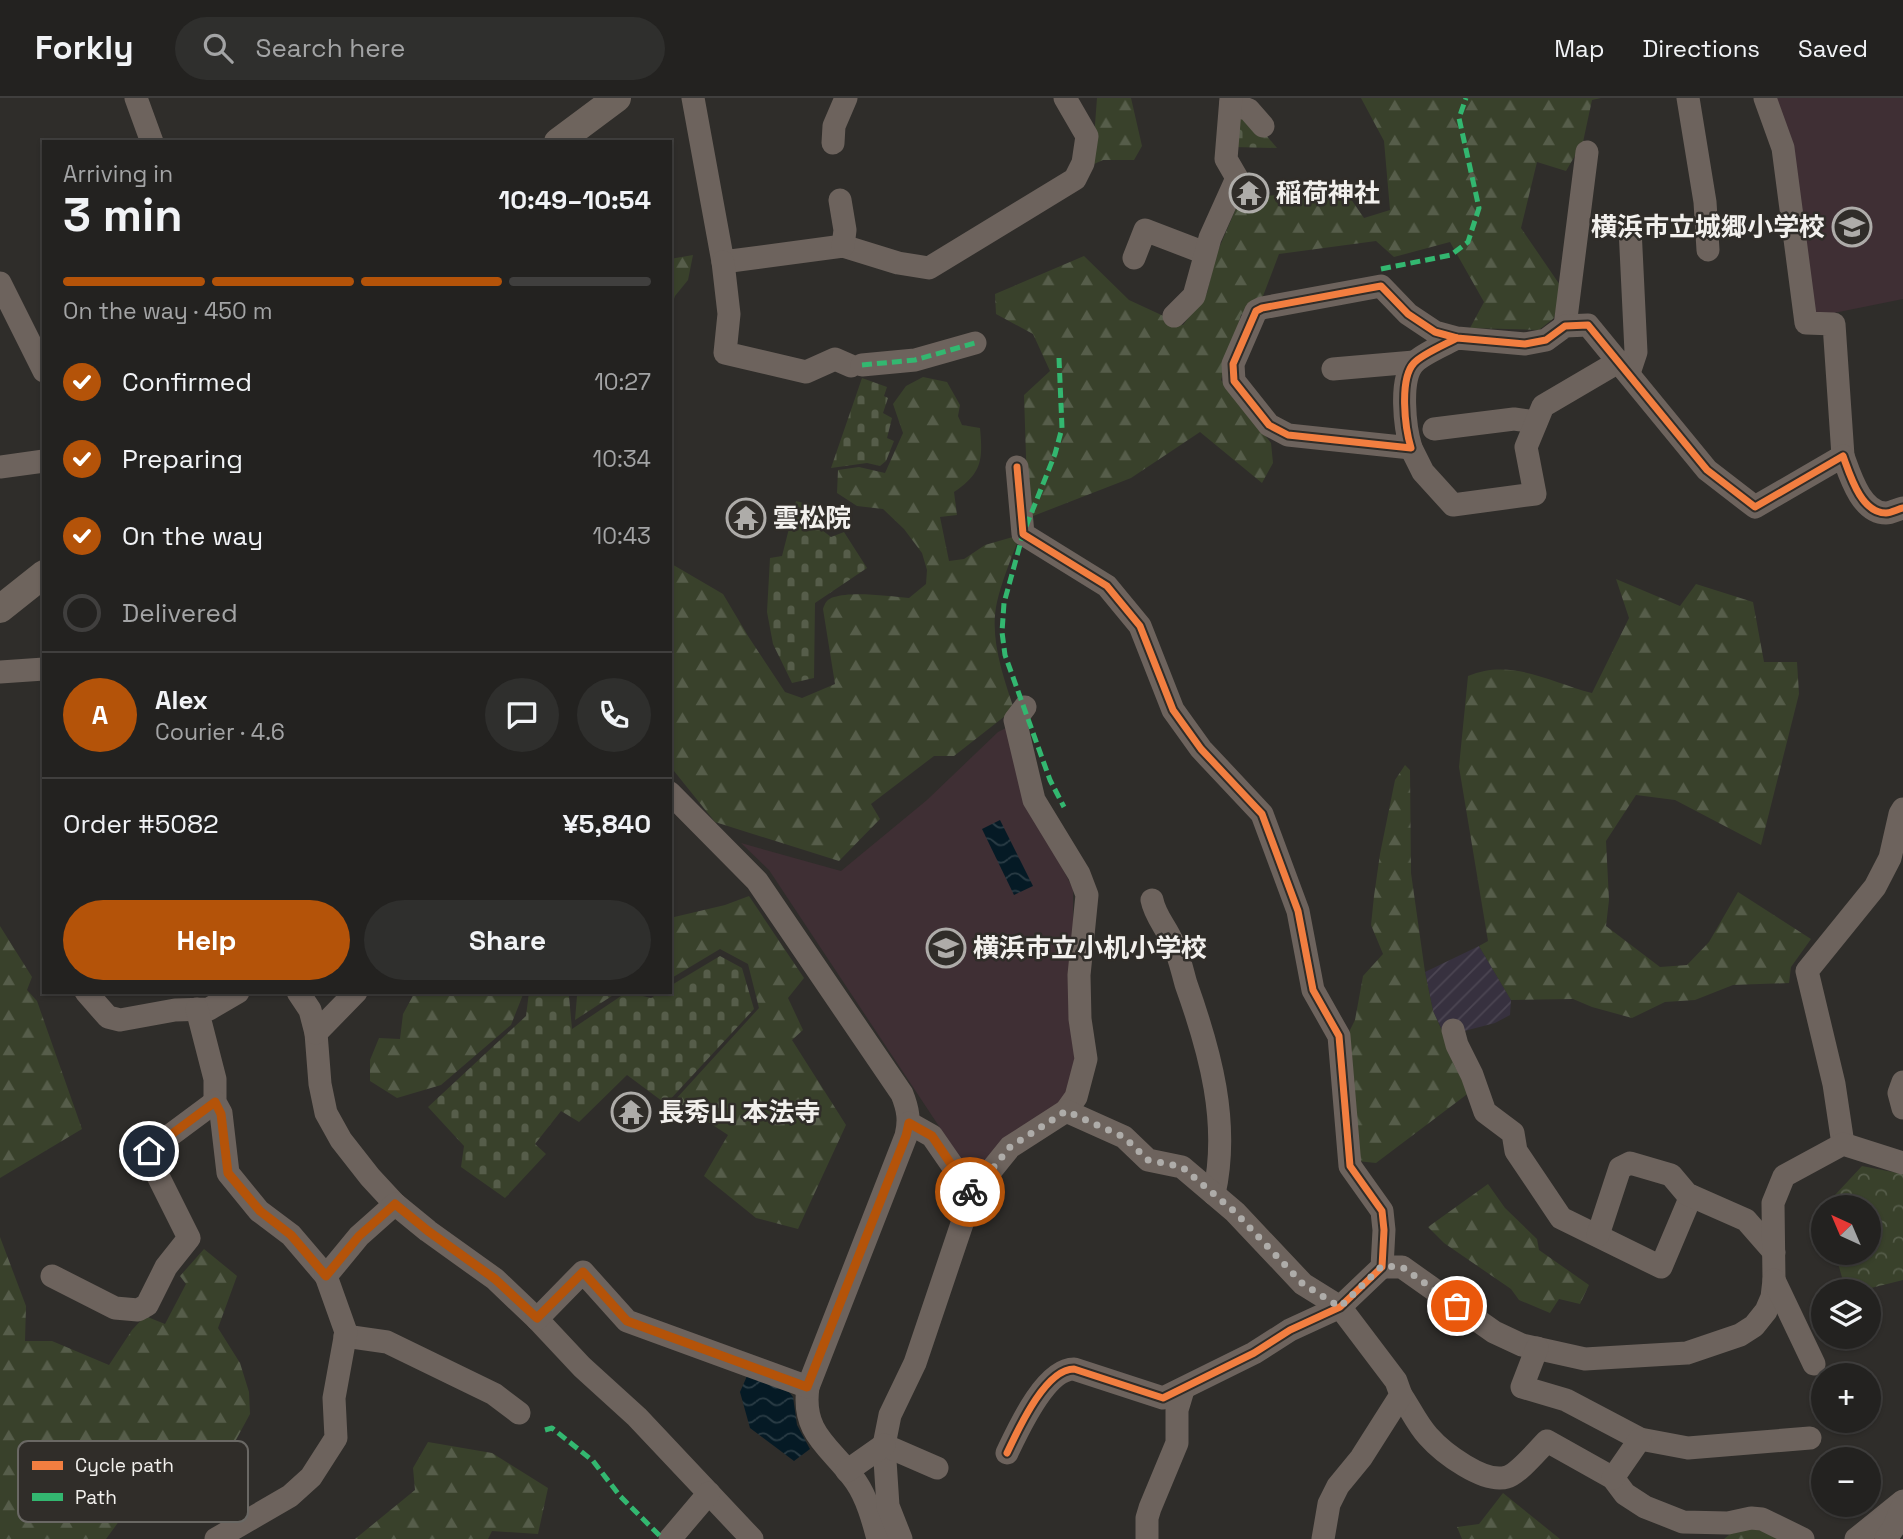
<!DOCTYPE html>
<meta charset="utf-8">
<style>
:root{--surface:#232220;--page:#2f2f2d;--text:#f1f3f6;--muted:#a3a4a5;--line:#403f3e;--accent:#b45309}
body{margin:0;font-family:"Space Grotesk","Noto Sans JP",sans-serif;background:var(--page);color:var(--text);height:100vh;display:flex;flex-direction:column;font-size:26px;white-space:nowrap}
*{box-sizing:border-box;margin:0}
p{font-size:23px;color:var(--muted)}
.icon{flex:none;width:38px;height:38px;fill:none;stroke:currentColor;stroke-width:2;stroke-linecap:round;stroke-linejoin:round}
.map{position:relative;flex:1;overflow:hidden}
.drawer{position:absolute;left:42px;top:42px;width:630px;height:854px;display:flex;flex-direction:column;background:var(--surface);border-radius:0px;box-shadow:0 2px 5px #0004,0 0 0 2px var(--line)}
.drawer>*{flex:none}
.needle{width:46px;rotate:316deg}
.tools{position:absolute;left:1811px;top:1097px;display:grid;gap:14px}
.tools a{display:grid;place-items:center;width:70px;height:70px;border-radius:50%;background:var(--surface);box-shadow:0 2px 5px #0004,0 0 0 2px var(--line);font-size:35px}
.pin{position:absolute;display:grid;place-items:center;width:60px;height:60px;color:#fff;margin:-30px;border:4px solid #fff;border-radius:50%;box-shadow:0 2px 7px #0007}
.courier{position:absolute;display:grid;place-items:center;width:70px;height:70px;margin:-35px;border:5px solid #b45309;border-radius:50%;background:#fff;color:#222;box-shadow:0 2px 9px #0007}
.overview em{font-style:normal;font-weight:700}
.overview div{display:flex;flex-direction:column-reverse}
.overview{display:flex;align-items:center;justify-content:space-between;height:119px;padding:0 21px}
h1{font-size:46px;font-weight:700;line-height:52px}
.bar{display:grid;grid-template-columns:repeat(4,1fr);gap:10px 7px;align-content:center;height:84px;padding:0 21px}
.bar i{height:9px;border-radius:5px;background:var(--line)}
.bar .selected{background:var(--accent)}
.bar p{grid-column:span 4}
.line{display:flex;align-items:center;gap:18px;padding:0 21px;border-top:2px solid var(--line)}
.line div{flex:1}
.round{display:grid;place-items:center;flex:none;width:74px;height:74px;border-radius:37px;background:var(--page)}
ol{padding:0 21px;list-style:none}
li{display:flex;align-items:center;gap:21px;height:77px}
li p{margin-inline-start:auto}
li .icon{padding:7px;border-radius:50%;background:var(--accent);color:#fff;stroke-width:4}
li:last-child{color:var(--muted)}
li i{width:38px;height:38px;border:4px solid var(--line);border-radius:50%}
.action{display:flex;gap:14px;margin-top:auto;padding:14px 21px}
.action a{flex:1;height:80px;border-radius:42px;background:var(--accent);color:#fff;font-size:28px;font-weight:700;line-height:80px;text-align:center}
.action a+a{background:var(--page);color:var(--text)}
header{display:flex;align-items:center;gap:42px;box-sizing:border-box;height:98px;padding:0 35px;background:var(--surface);border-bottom:2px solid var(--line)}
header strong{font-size:33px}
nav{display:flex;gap:38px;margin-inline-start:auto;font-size:24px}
.search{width:490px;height:63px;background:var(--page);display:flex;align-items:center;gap:18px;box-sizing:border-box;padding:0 24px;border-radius:38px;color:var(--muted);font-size:26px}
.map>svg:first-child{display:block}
</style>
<header>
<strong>Forkly</strong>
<div class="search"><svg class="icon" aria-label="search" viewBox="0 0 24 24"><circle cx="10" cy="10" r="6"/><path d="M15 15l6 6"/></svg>Search here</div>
<nav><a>Map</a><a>Directions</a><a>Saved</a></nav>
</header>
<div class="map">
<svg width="1903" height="1441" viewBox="0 0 1903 1441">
<defs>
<pattern id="industrial-furrows" width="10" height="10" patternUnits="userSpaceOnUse" patternTransform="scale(1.75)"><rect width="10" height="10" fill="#37313f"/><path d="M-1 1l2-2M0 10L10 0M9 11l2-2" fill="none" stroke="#4b4552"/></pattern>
<pattern id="forest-firs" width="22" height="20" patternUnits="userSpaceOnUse" patternTransform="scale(1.75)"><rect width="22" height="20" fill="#39412b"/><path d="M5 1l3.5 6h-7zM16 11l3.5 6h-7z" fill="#565d4a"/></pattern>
<pattern id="cemetery-stones" width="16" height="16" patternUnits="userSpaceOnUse" patternTransform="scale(1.75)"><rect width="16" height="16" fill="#39412b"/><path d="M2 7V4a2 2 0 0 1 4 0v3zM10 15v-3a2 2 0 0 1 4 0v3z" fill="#565d4a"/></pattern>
<pattern id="park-crowns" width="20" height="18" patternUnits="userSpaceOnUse" patternTransform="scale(1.75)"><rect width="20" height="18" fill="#39412b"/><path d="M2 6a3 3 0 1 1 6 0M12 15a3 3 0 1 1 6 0" fill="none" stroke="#565d4a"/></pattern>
<pattern id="water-waves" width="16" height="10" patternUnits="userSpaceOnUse" patternTransform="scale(1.75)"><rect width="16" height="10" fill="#051a25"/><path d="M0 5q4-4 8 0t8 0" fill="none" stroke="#2a3c45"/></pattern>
</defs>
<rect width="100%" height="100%" fill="#2f2d2a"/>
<path fill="url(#industrial-furrows)" d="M1479,848l32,54 -1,15 -15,8 -50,13 -12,-25 -8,-39z"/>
<g fill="#3f2f34">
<path d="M1770,0h133v201l-84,17 -6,-5z"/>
<path d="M1012,627l13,70 48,94v117l5,52 -14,45 -86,71 -8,-1 -201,-303 -28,-27 100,28 86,-71 71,-68z"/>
</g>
<g fill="url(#forest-firs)">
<path d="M1097,0h34l11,48 -8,14h-31l-11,5z"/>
<path d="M1361,0h240l-9,2 -9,42 -17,29 -29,-9 -16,66 41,60 -8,30 -15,12 -69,-2 14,-26 -34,-60 -56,15 -18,-16 -97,13 -16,42 -22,19 -20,65 50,63 2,20 -11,20 -62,-51 -69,46 -103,40 -4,-123 26,-24 -17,-37 -37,-20 -1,-20 89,-38 45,44 54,25 24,-32 9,-38 25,-58 105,-5 18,26 26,-8 -6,-69z"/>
<path d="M693,157l-5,25 -13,16 -5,15v-52z"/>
<path d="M923,279l24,5 13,23 -2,11 4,9 18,3c3,32 2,45 -26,64l3,23 -17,2 9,44 15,-2 21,-14 35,-10c-8,22 -18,45 -23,67 -8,35 6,74 17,107l-60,47h-20l-63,48 9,15 -41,42 -124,-39 -45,-56v-203l53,31 25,42 37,56 17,6 33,-14 -12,-75c2,-6 4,-10 11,-12 18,-6 56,-1 75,1l17,-14 1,-14 -5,-17 -18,-24 -21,-20 -26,-3 -20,-13 1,-23 21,-3 26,6 18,-40 -10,-29 13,-18z"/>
<path d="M1616,481l64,27 16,-22 57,18 11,60h33l2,32 -38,151 -86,-45 -39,-5 -30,46 3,59 -3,26 54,41 27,-2 22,-23 29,-50 73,47 -20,28 -2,16 -56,2 -38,15 -30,2 -33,16 -40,-11 -19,-8 -62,1 -32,-54 9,-5 -29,-174 9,-91c43,-18 82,6 124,17l37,-75z"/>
<path d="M1405,667l5,5 1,103 14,99 8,39 37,81 -94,71 -19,-2 -11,-123 9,-18 8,-44 20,-22 -12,-29 3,-29 6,-42 15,-74z"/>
<path d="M749,798l55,82 -16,20 15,32 -11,10 54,85 -48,104 -42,-11 -52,-42 24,-41 -53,-35 84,-92 -11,-44 -28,-15 -50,30v-61l55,-13z"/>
<path d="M0,828l32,51 -5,13 10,11 45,128 -82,49z"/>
<path d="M415,894h109l-13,33 -70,60 -44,13 -27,-17v-21l9,-22 21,1 3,-25z"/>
<path d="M580,894h38l-43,28 2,-24z"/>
<path d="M1488,1086l17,24 32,31 2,11 50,35 -9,19 -21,-5 -9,14 -31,-13 -8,-11 -67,-46 -16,-16z"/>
<path d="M0,1139l26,69 -1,35h27l57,24 23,-35 13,-14 20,8 21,-40 -6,-8 24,-27 33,27 -19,52 22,35 9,29 1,22 -19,35 -92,45 -33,45h-106z"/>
<path d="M428,1344l64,11 56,35 -10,46 -46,-3 -4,8h-133l60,-49 -2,-22z"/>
<path d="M1503,1395l57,46h-98l-5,-12 22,-3z"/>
<path d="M1756,1426l29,15h-61l16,-13z"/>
</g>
<g fill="url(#cemetery-stones)">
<path d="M1236,14l12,2 29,34 -44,-1z"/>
<path d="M862,280l25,9 -3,9 4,2 -5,15 9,5 -5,20 7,3 -8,20 -6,5 -13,-3 -36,5z"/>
<path d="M796,403l28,8 -7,12 5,9 9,7 13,-5 23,36 -52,35 -1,75 -22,5 -19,-39 -6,-32 3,-54 12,-2z"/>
<path d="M720,858l22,12 12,41 -88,95 -39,-29 -48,47 -18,-11 -26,33 11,10 -41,44 -44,-31 3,-21 -36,-39 98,-91 3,-24h44l-4,4 3,33 55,-37 24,6 9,-6h10v-6z"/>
</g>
<path fill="url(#park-crowns)" d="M1862,1068l41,8v106l-44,11h-13l-11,-38h34v-45h-37l3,-13z"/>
<g fill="url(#water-waves)">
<path d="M1000,722l33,66 -19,9 -32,-66z"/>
<path d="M747,1278l42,16 4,5 4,28 13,24 -16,12 -44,-33 -10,-36z"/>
</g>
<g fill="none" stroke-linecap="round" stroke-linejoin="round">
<g stroke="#6d635d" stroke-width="23">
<path d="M136,0l16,44"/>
<path d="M693,0l30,164 120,-16 55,17 31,5 146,-89 8,-16 4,-27 -22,-38"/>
<path d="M1688,0l17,104 3,48"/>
<path d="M1765,0l18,50 23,175 28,1 9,132"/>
<path d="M1231,5l18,7 14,16"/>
<path d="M833,45l1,-17 12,-28"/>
<path d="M840,102l5,30 -2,16"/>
<path d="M1134,160l11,-28 60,23"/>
<path d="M723,164l6,52 -4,39 81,19 29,-13 16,7"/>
<path d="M0,185l44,88"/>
<path d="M1174,218l20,-20 16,-58 27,-60 -11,-19 5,-61"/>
<path d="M1565,228l22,-174"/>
<path d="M1457,240c-11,6 -35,16 -43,25 -15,16 -9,65 -3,85l-123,-13 -19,-10 -35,-44 -1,-17 23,-53 6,-3 119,-22 27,28 27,18 22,6 68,6 21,-4 19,-14 23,-1 119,145 48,37 88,-51c7,19 18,57 43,57 5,0 12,-4 17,-5"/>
<path d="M862,267l53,-5 60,-17"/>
<path d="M1333,271l81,-7"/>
<path d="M1629,275l7,-21 -6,-124"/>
<path d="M1434,331l80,-10 22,3"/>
<path d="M1411,350l12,24 30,33 82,-11 -9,-47 17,-41 75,-44"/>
<path d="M0,369l44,-6"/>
<path d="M0,574l44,-3"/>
<path d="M1025,609l-10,13 19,80 45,74 8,21 -8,80 1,44 6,40 -10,38 -10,14"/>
<path d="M670,695l87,88 145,213c6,15 8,26 4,42l-98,251c-7,48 24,60 48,95 11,16 17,38 22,57"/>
<path d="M1152,802c3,16 14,27 21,43 6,12 9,27 13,41 24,67 44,139 28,210"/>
<path d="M86,894l22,25 12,3 55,-10 34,-1 29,-17"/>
<path d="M298,894l12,18 6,23 4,51 6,29 15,27 29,37 25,27 33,27 67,48 42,40 45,48 55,50 115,122"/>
<path d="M197,911l18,70v23l6,11 7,60 31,38 32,24 35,41"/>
<path d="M1453,932l4,15 15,30 13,37 28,21 3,18 45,67 100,49 30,-71"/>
<path d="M316,935l40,-41"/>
<path d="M1903,984l-4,11 4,15"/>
<path d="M909,1025l23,13 40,58"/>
<path d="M1843,1046l-9,-60 -27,-113 68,-84 15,-29 10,-44 3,-5"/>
<path d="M1598,1137l22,-67 10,-5 41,12 16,19 59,26 28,32"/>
<path d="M1382,1169h20l92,65 28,13 63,14 102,-6 53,-18 14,-9 12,-15 6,-14 2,-17 -1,-77 11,-27 59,-32 60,19"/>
<path d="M52,1178l63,32 23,2 9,-5 19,-38 23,-29 -37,-74 -3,-13 66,-49"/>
<path d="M1774,1182l40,84"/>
<path d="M537,1221l46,-47 44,49 181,66"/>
<path d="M345,1238l42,6 107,52 25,19"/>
<path d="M1537,1250l-15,39 44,13 74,39 48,9 122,-10"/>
<path d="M1401,1297c9,13 16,29 27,41 15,17 56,48 79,41 11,-3 31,-27 40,-36l66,37 12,16 20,13 38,15 45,1 23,-5 11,1 41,20"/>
<path d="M884,1347l4,61 13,33"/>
<path d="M1007,1355c11,-23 38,-84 67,-84l89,29 91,-45 36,-23 50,-23 42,-40 2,-37 -2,-19 -32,-45 -11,-130 -26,-46 -15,-79 -36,-97 -61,-65 -28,-39 -33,-84 -33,-40 -84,-52 -6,-67"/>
<path d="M937,1370l-53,-23 6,-30 25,-52 57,-169 38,-47 56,-36 58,26 24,23 34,7 53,45 68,72 37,23 56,74 5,14 -40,63 -23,28 -9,18 -6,35"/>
<path d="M847,1373l37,-26"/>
<path d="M1613,1380l27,-39"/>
<path d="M216,1441l74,-43 21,-19 25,-39 -2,-40 12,-66 -20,-56 33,-40 36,-32"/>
<path d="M670,1441l39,-46"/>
<path d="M1147,1441v-21l3,-10 27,-65v-33l6,-20"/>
<path d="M1856,1441l47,-38"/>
<path d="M1886,1441l8,-12 8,-20"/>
</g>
<g stroke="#6e645d" stroke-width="28">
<path d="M558,44l59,-44"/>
<path d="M0,511l44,-35"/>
</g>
<g stroke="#33b770" stroke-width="5" stroke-dasharray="10 5" stroke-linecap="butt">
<path d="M1381,171l70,-14 17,-13 11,-34 -20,-90 7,-20"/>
<path d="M1059,260l3,70 -7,26 -32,80 -19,69 -2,29 3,23 45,125 14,27"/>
<path d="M862,267l53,-5 60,-17"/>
<path d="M545,1332l7,-2 41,33 27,35 43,43"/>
</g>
<defs>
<g id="cycleway">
<path d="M1457,240c-11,6 -35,16 -43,25 -15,16 -9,65 -3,85l-123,-13 -19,-10 -35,-44 -1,-17 23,-53 6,-3 119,-22 27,28 27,18 22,6 68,6 21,-4 19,-14 23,-1 119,145 48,37 88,-51c7,19 18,57 43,57 5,0 12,-4 17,-5"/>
<path d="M1007,1355c11,-23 38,-84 67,-84l89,29 91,-45 36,-23 50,-23 42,-40 2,-37 -2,-19 -32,-45 -11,-130 -26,-46 -15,-79 -36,-97 -61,-65 -28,-39 -33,-84 -33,-40 -84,-52 -6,-67"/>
</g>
</defs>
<use href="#cycleway" stroke="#302d29" stroke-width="11"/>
<use href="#cycleway" stroke="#f27e40" stroke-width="7"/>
</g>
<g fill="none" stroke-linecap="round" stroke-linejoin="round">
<path stroke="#aeaca9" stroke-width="7" stroke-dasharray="0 12.6" d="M970,1094l2,2 38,-47 56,-36 58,26 24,23 34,7 53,45 68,72 37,23 42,-41 20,1 55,39"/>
<path stroke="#b45309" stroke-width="9" d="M149,1053l66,-49 6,12 7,59 32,38 31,24 35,41 33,-40 36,-32 33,27 67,48 42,39 46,-46 44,49 180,66 99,-251 3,-13 23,13 38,56"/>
</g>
<defs>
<symbol id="temple-ring" viewBox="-11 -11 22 22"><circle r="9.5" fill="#302d29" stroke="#aeaca9" stroke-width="1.5"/><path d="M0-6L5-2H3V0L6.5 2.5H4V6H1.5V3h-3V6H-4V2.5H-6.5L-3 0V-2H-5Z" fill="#aeaca9"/></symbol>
<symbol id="school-ring" viewBox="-11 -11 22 22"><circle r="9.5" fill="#302d29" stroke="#aeaca9" stroke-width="1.5"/><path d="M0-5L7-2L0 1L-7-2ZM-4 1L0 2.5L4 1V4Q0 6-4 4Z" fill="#aeaca9"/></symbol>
</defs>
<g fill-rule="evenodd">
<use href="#temple-ring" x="1227" y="73" width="44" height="44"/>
<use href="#school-ring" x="1830" y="107" width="44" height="44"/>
<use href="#temple-ring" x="724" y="398" width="44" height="44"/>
<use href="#school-ring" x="924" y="828" width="44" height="44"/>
<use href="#temple-ring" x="609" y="992" width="44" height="44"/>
</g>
<g text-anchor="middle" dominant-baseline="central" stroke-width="5" stroke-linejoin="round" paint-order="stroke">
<g font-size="26" font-weight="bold" fill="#f2f0ed" stroke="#302d29" text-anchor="start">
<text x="1276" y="95">稲荷神社</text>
<text x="1825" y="129" text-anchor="end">横浜市立城郷小学校</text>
<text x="773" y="420">雲松院</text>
<text x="973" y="850">横浜市立小机小学校</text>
<text x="658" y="1014">長秀山 本法寺</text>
</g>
</g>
<rect x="18" y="1343" width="230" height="81" rx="10" fill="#302d29" stroke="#6a6864" stroke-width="2"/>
<rect x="32" y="1363" width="31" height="9" fill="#f27e40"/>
<rect x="32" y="1395" width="31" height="8" fill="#33b770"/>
<g font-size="19" fill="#f2f0ed">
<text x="75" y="1374">Cycle path</text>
<text x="75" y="1406">Path</text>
</g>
</svg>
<div class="tools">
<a><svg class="needle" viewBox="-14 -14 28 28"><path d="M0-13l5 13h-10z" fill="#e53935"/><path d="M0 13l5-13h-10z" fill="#a3a4a5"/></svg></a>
<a><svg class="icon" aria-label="layers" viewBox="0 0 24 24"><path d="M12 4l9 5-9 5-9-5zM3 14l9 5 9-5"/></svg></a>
<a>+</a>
<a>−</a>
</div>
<div class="pin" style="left:1457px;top:1208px;background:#ea580c"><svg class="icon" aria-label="bag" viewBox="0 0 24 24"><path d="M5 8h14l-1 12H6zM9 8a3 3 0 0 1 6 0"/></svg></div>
<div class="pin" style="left:149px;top:1053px;background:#1f2937"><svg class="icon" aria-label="home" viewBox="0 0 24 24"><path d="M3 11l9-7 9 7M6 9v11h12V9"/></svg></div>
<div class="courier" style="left:970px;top:1094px"><svg class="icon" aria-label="bike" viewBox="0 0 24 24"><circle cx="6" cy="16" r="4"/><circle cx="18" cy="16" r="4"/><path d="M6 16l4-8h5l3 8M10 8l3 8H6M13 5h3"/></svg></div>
<section class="drawer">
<div class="overview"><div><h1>3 min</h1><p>Arriving in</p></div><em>10:49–10:54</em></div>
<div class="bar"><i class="selected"></i><i class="selected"></i><i class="selected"></i><i></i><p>On the way · 450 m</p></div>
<ol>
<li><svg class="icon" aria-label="check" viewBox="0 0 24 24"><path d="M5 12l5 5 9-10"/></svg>Confirmed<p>10:27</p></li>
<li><svg class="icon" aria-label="check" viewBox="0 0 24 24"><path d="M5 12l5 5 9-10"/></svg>Preparing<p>10:34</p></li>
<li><svg class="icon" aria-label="check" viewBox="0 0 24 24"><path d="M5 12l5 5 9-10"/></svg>On the way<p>10:43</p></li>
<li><i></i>Delivered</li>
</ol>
<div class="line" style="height:126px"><b class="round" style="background:var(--accent);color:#fff">A</b><div><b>Alex</b><p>Courier · 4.6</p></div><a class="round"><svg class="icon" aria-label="chat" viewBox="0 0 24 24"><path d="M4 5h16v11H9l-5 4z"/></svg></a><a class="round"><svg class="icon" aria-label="phone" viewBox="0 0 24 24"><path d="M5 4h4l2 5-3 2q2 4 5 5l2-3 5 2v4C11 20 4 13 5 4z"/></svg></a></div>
<div class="line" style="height:91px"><div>Order #5082</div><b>¥5,840</b></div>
<div class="action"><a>Help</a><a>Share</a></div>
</section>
</div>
